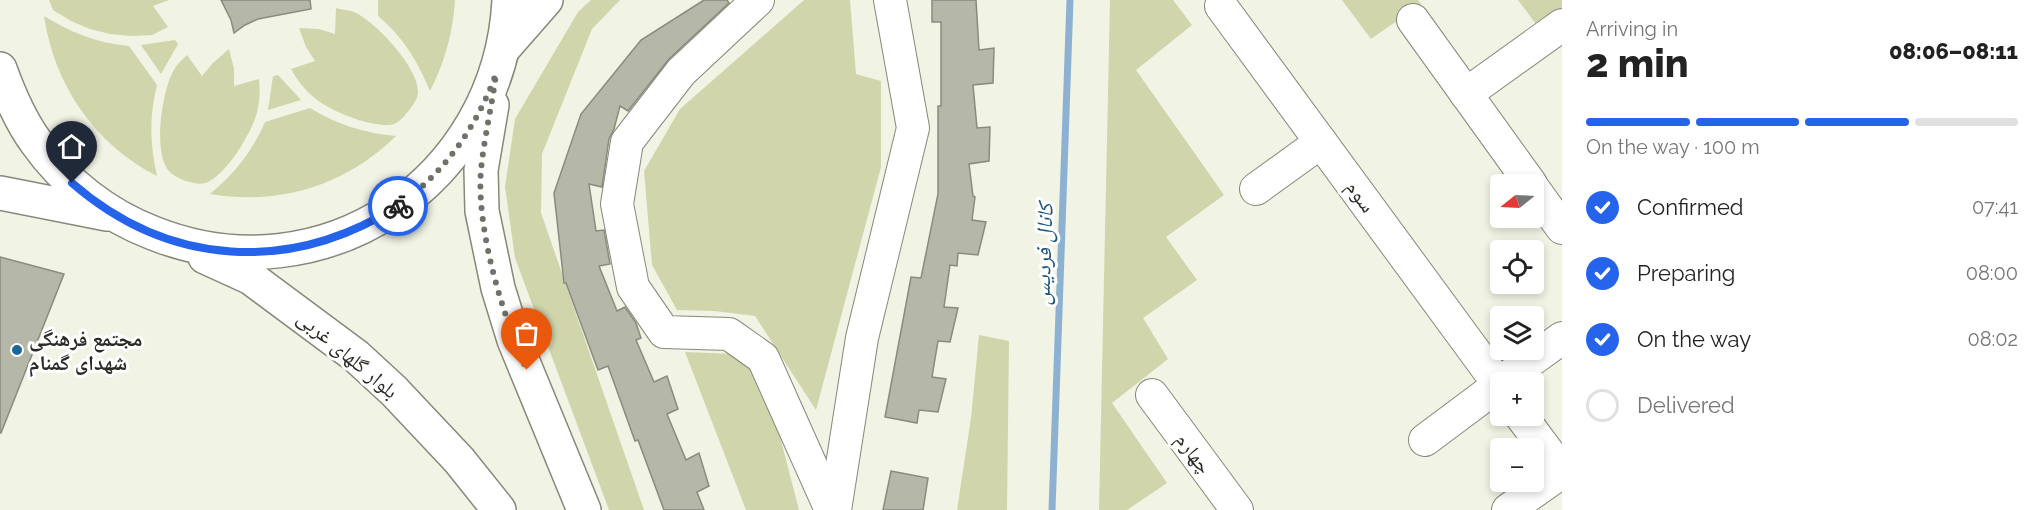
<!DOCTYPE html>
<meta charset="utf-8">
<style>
:root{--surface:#fff;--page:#f2f2f2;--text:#222;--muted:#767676;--line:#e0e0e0;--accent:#2563eb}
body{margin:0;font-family:Raleway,"Noto Naskh Arabic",sans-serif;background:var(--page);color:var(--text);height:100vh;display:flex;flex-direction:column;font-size:22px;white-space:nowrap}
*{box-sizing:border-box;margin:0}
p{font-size:20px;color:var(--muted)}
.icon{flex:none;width:33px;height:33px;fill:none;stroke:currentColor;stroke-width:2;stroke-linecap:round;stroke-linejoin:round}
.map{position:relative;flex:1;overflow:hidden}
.details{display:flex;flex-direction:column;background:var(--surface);width:480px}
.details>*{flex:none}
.needle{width:39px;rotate:252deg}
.fabs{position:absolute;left:1490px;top:174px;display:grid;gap:12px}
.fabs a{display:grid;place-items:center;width:54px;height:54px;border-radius:6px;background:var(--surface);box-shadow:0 3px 9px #0003;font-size:30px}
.pin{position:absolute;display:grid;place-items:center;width:51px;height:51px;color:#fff;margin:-62px -26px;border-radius:50% 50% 50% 0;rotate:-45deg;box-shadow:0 0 6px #0007}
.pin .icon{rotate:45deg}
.courier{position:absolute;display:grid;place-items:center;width:60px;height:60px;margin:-30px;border:4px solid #2563eb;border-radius:50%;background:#fff;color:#222;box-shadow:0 2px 8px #0007}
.head em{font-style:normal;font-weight:800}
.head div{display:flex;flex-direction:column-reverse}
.head{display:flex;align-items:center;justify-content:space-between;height:102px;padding:0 24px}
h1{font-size:39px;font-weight:800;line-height:45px}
.bar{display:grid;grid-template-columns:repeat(4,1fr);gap:9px 6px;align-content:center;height:72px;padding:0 24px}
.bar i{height:8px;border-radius:4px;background:var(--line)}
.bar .active{background:var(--accent)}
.bar p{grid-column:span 4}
ol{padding:0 24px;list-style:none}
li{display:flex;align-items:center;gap:18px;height:66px}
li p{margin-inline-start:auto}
li .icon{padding:6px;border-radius:50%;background:var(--accent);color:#fff;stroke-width:4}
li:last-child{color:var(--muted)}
li i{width:33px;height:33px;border:3px solid var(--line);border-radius:50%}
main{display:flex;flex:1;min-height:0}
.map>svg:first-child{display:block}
</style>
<main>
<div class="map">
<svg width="1562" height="510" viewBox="0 0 1562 510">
<rect width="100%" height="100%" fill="#f1f4e4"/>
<g fill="#d0d5ab">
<path d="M49,0h120l-16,6 15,21 -16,8 -21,1 -21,-2 -20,-5 -19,-8 -18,-11z"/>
<path d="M378,0h77c-2,32 -10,62 -25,91 -13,-31 -27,-54 -52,-75z"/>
<path d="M591,0h29l-28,29 -50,125 -1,59 103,297h-35l-94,-252 -10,-71 10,-68 63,-107z"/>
<path d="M804,0h46l6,74 25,7v86l-65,243 -61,-94 -40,-5 -38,-1 -25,-45 -8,-94 36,-62z"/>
<path d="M1110,0h63l19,25 -56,45 88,125 -58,42 31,43 -54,38 25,41 -56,44 55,80 -40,27h-28z"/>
<path d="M1342,0h76l3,4 -50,35z"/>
<path d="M1518,0h44v17l-21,14z"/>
<path d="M336,8c6,2 13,2 18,4 21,9 65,56 64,80 0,6 -4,11 -7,16 -5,6 -10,13 -17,16 -11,4 -37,-4 -49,-9 -24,-10 -41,-22 -54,-46l24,-8 -9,-14 -7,-19 20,1 16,5z"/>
<path d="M44,16c28,17 53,27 85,30l28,39c-8,32 -7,59 0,91 -63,-32 -103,-92 -113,-160z"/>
<path d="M175,40l3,4 -17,30 -20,-29z"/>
<path d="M229,49l5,20v17l25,-7c3,28 -4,45 -19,69 -6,10 -23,32 -35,35 -7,2 -15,-1 -22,-3 -6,-3 -11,-5 -15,-10 -15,-19 -6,-82 7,-102 3,-5 8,-9 12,-13l15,21 11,-13z"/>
<path d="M278,75l23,25 -33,10 5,-34z"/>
<path d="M310,108c28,17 54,25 86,28 -50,49 -116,70 -186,58 25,-21 42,-42 55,-72z"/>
<path d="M979,335l30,6 -2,169h-50l14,-92z"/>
<path d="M685,352l74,3 40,155h-53z"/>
</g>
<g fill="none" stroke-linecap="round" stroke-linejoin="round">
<path stroke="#8cb1d1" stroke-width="7" d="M1052,510l18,-510"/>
</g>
<g fill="#b5b7a8" stroke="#898b7d" stroke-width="1.5">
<path d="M221,0h89l1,9 -53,10 -13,6 -11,8 -3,-13z"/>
<path d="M704,0h23l2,3 -60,56 -41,52 -8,-5 -6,23 -5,10 -7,48 -13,-3 7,47 8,-1 6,34 -11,2 18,45 8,-4 11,16 5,15 -5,2 18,42 13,-6 11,33 -11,5 19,46 13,-7 10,33 -12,6 7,18h-40l-26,-70 -3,1 -27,-75 -10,4 -32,-87h-2l-10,-90 27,-79 60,-74z"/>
<path d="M932,0h44l3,50 15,-2 -1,35 -20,2 4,43 13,-1 -1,34 -20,3 4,32 2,1 -3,23 14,2 -8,33 -20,-2 -1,13 -7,-1 -6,42 14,1 -8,34 -12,-1 -6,36 14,2 -8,33 -19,-2 -2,13 -32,-6 26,-140 10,1 17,-84v-88h3v-84h-9z"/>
<path d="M0,257l64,17 -63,159h-1z"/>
<path d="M891,471l37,7 -5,32h-40z"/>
</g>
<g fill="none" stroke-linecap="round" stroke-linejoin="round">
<defs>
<g id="minor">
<path d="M758,0l-77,72 -54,70 -10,62 16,83 31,45 65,2 34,24 68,152"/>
<path d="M1221,6l279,380"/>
<path d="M1413,20l118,164"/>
<path d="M1466,94l96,-69"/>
<path d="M1533,188l29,40"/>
<path d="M1256,189l65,-47"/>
<path d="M1501,382l61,-44"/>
<path d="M1152,395l85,115"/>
<path d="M1521,416l41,55"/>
<path d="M1425,440l75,-56"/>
<path d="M835,510l27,-172 51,-210 -23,-128"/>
<path d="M1508,510l54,-38"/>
</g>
<g id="major">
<path d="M504,48l42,-48"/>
<path d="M0,69c9,25 20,51 36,73 29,41 70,73 117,91 170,68 347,-52 356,-233"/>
<path d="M492,105l-11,65 1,41 16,77 16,52 70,170"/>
<path d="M0,193l107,21"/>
<path d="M205,257l46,21 105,78 38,35 65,69 40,50"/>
</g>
</defs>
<use href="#minor" stroke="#86887a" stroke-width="34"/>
<use href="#major" stroke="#86887a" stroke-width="36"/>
<use href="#minor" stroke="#fff" stroke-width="32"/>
<use href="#major" stroke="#fff" stroke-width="33"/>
</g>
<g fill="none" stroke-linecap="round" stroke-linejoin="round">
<path stroke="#707168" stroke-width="6" stroke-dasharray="0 10.8" d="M398,206c47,-34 78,-78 98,-132 -4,32 -12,64 -15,96 -5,59 22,147 46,200"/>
<path stroke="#2563eb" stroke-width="8" d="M72,183c97,84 218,91 326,23"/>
</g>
<circle fill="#1d669a" stroke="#fff" stroke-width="2" cx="17" cy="350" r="6"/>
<g text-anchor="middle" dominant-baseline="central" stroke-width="6" stroke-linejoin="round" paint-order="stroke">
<g font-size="21" fill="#2b2b26" stroke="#fff">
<text transform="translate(1361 196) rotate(54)">سوم</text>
<text transform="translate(348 354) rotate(40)">بلوار گلهای غربی</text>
<text transform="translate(1194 453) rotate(53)">چهارم</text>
</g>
<g font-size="21" font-weight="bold" fill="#2b2b26" stroke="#fff" text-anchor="start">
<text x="29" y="338">مجتمع فرهنگی<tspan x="29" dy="24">شهدای گمنام</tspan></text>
</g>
<g font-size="22" font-style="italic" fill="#1b557f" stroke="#fff">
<text transform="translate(1043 254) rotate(-88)">کانال فردیس</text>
</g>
</g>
</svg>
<div class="fabs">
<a><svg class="needle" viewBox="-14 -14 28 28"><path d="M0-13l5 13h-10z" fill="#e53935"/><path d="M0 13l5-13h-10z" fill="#767676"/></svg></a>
<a><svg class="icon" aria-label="locate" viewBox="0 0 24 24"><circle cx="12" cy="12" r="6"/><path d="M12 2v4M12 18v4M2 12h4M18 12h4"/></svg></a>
<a><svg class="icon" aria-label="layers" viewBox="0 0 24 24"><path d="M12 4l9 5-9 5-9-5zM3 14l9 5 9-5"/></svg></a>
<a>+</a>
<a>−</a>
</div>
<div class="pin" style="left:527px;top:370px;background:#ea580c"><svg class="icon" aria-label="bag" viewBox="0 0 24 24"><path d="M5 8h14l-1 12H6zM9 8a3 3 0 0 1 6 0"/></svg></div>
<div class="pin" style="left:72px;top:183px;background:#1f2937"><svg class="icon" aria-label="home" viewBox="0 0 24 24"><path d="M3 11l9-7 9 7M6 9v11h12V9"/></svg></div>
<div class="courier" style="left:398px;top:206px"><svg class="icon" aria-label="bike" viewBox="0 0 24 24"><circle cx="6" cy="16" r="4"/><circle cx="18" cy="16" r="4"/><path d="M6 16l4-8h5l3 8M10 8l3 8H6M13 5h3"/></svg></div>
</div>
<section class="details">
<div class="head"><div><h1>2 min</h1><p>Arriving in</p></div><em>08:06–08:11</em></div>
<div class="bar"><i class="active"></i><i class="active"></i><i class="active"></i><i></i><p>On the way · 100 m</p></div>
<ol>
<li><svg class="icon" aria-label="check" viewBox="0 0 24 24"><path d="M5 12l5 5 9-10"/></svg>Confirmed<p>07:41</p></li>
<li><svg class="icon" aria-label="check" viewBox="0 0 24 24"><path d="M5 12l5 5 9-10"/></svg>Preparing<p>08:00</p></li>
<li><svg class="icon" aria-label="check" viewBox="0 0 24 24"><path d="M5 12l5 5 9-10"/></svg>On the way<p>08:02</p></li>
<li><i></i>Delivered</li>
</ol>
</section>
</main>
